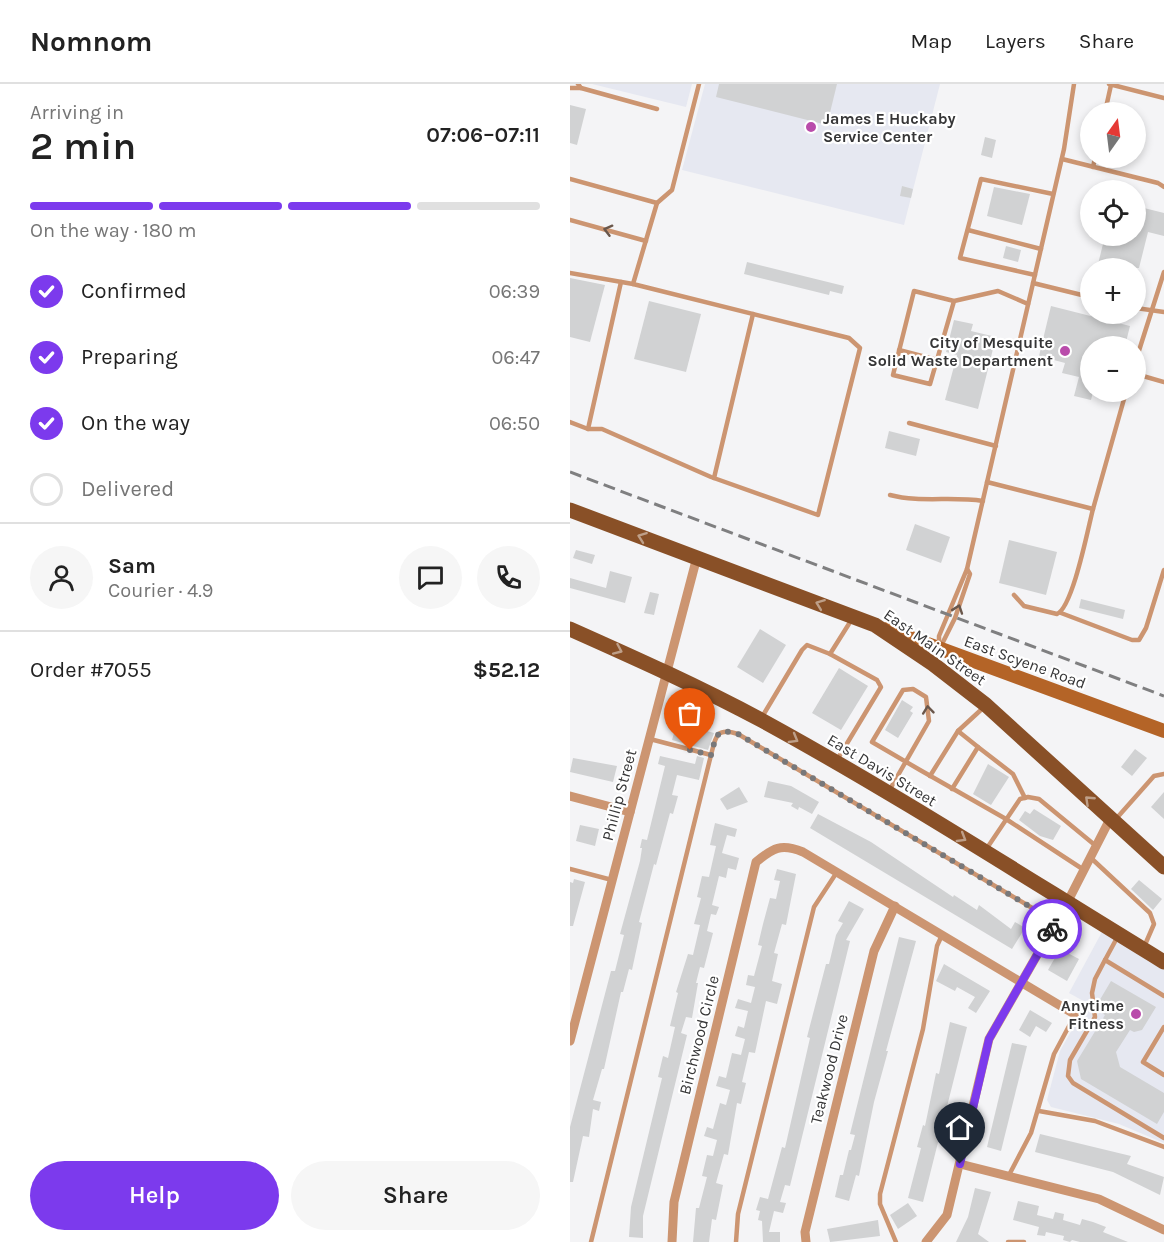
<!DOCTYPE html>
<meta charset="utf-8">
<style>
:root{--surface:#fff;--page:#f6f6f6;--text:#222;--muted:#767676;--line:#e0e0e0;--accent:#7c3aed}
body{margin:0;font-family:Karla,sans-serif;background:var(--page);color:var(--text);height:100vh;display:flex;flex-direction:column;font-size:22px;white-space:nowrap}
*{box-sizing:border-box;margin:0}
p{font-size:20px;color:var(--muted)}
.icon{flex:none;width:33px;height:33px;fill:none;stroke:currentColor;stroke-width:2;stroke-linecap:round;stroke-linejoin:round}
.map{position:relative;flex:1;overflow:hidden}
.side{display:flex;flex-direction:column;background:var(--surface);width:570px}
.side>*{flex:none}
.needle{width:39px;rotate:14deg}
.tools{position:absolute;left:510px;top:18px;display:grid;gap:12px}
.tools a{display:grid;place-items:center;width:66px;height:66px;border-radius:50%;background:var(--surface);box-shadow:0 3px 9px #0003;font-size:30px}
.pin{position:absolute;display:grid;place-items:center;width:51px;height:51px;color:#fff;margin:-62px -26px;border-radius:50% 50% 50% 0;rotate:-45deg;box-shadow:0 0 6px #0007}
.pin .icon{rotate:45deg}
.courier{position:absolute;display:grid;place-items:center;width:60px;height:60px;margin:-30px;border:4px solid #7c3aed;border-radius:50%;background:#fff;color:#222;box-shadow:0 2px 8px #0007}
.summary em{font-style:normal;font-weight:600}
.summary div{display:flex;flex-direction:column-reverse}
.summary{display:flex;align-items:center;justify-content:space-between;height:102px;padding:0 30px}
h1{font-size:39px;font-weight:600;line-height:45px}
.bar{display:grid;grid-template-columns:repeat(4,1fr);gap:9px 6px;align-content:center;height:72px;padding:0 30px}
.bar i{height:8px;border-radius:4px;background:var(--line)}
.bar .active{background:var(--accent)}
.bar p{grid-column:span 4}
.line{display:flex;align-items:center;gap:15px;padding:0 30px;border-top:2px solid var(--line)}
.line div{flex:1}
.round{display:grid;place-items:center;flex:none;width:63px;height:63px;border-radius:32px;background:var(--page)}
ol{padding:0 30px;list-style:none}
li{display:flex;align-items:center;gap:18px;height:66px}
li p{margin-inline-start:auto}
li .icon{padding:6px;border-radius:50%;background:var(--accent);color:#fff;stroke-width:4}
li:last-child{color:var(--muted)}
li i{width:33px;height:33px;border:3px solid var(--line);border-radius:50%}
.primary-button{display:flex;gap:12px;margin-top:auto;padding:12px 30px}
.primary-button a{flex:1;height:69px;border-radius:36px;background:var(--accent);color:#fff;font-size:24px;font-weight:600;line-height:69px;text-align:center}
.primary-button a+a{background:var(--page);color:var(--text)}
header{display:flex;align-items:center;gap:36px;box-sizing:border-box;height:84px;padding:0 30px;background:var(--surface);border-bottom:2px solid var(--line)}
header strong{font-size:28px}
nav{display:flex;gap:33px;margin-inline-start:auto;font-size:21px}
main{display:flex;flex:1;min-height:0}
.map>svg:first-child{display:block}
</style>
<header>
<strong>Nomnom</strong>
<nav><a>Map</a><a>Layers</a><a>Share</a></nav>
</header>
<main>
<section class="side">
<div class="summary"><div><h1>2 min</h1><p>Arriving in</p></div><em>07:06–07:11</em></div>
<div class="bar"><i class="active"></i><i class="active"></i><i class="active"></i><i></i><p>On the way · 180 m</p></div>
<ol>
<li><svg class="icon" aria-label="check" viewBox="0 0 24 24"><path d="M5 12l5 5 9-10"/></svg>Confirmed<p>06:39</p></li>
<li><svg class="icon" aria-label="check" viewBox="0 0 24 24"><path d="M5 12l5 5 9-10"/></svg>Preparing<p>06:47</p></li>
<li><svg class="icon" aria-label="check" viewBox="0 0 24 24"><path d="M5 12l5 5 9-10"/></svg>On the way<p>06:50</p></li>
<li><i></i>Delivered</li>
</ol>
<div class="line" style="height:108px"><a class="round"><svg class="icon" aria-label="person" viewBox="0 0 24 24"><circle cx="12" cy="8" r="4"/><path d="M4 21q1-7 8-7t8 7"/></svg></a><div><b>Sam</b><p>Courier · 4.9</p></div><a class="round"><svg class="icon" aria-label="chat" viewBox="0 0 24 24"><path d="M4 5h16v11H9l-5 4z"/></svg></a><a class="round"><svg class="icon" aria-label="phone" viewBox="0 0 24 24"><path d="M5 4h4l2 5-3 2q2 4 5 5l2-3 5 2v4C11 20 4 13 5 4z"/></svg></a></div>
<div class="line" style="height:78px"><div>Order #7055</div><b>$52.12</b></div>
<div class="primary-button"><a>Help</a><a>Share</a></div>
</section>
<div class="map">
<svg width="594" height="1158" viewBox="0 0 594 1158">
<rect width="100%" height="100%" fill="#f4f4f6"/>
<g fill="#e6e8f1">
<path d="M22,0h100l-6,23z"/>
<path d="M135,0h235l-36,141 -222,-55z"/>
<path d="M533,846l61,35v178l-45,-19 -68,-17 -4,-7 13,-49 27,-48 -18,-10z"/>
</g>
<g fill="#d1d2d3">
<path d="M149,0h118l-10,41 -111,-28z"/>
<path d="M0,21l16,4 -9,36 -7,-2z"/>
<path d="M415,53l11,3 -4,18 -11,-3z"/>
<path d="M332,102l11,3 -2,9 -11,-2z"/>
<path d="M424,103l36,7 -8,31 -35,-9z"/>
<path d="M566,122l28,7v23l-16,-4 -9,36h-42l8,-32h31z"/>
<path d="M436,162l15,4 -3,12 -15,-4z"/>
<path d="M177,178l97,24 -2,8 -12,-3 -1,4 -85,-21z"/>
<path d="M0,194l35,7 -15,57 -20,-5z"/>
<path d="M79,217l52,13 -15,58 -52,-13z"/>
<path d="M481,222l79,20 -5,20h-35v46h3l-2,8 -17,-4 5,-19 -17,-4 3,-10 -26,-7z"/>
<path d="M384,236l19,4 -2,7 25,6 -18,72 -33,-9 12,-45 -11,-3z"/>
<path d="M319,347l31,8 -4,17 -31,-8z"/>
<path d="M345,440l35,13 -9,26 -35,-13z"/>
<path d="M439,456l48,12 -11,43 -47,-12z"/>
<path d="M6,466l19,5 -3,9 -19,-6z"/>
<path d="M40,487l22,6 -7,26 -55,-15v-10l36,10z"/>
<path d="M80,508l9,2 -5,21 -10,-2z"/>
<path d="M511,515l44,11 -2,9 -44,-11z"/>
<path d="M190,545l26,16 -23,38 -26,-16z"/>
<path d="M269,584l29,18 -27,44 -29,-17z"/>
<path d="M332,616l11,7 -3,4 3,2 -15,25 -13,-8z"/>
<path d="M107,639l37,10 -6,17 -36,-10z"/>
<path d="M565,665l12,9 -15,18 -11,-9z"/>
<path d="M90,672l35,8 2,-8 7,2 -5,22 -22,-5 -5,20 6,1 -5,18 -3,-1 -14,52 -2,-1 -15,58 3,1 -10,47 -3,-1 -6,23h-2l-17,77h-2l-9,31 8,2 -2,9 -6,-2 -4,28 -6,-1 -10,46h-3v-55l41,-156h4l9,-36 -4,-1 20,-73 2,-13h-2l2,-9 5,1 18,-74 -7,-2z"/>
<path d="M3,674l44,8 -4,16 -43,-10z"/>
<path d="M418,680l21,13 -18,28 -18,-11z"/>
<path d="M198,697l23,5 28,16 -7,12 -13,-7 -1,3 -7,-4 2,-3 -29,-6z"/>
<path d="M169,703l9,15 -21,8 -7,-11z"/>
<path d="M594,708v27l-13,-12z"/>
<path d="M464,725l27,17 -8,14 -13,-4 -21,-16 6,-9 5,3z"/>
<path d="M248,730l53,28 82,55 1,-2 23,15 2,-5 32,24 4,-7 10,6 -13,21 -202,-121z"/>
<path d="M145,739l22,6 -2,8 -8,-2 -5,18 17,5 -3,12 -8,-2 -2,10 -7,-2 -7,29 7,2 -3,8 -5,-1 -4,17 6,2 -9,35 -4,-1 -4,16h2l-6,35 -6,-1 -5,16 6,2 -44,181v22l-14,-1 2,-30 31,-129 -4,-1 5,-21 5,2 7,-31 -5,-1 8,-33 -2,-1 12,-38 5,1 7,-30 -6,-1 7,-26 -4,-1 5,-21 7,1 7,-31 -6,-1z"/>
<path d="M10,741l19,4 -4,17 -19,-5z"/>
<path d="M207,785l19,5 -10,51 -4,-1 -8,29 4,1 -6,27 10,3 -5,20 -11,-3 -11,52 -6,-1 -7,30 4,1 -5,21 -4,-1 -9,52 -4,-1 -8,29 7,2 -7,35 -4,-1 -3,23h-16l3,-34h3l8,-31 -5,-1 5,-21 6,1 4,-16 -13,-4 3,-9 6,2 7,-26 6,2 4,-15 -14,-4 3,-10 7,2 6,-25 9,2 4,-16 -10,-3 3,-10 6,2 4,-17 -13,-3 3,-9 13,4 4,-16 -9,-2 2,-10 6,1 8,-30 -4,-1 5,-21 7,-26 6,1 4,-18 -6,-1z"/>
<path d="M4,795l11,3 -12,44h-3v-44l3,1z"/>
<path d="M569,796l23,19 -9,11 -22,-21z"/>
<path d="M279,817l15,8 -18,31 4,1 -60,245 -5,-1 -5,17 6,1 -3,10 -9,-2 -5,21h11v10h-17l-1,-21 -4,-1 2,-9 -4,-1 4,-13 8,2 14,-52 3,1 25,-110 -3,-1 19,-73h3l7,-29 7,-12 -5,-2z"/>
<path d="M329,853l17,4 -30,110h2l-14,51 -15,74 -3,-1 -7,26 -14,-4 5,-22h3l6,-25h2l4,-15 -5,-1z"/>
<path d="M490,865l19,10 -12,22 -19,-11z"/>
<path d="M374,880l46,27 -14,22 -8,-5 7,-11 -18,-10 -2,4 -19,-10z"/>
<path d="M541,897l45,26 -14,23 -8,2 -4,-2 -14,22 4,15 44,26v19l-7,12 -76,-45 -4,-18 28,-46 -6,-4 -1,-8z"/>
<path d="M460,926l22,13 -6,9 -10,-6 -6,11 -11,-7z"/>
<path d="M380,938l17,5 -44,175 -15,-4 13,-50 -4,-1 6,-22 2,1 11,-53 3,1z"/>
<path d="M442,959l15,3 -26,105 -14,-4z"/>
<path d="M470,1050l91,22 -4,8 37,13 -4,18 -47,-23 -78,-20z"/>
<path d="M405,1104l16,4 -13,42 11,8h-33l12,-25z"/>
<path d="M448,1117l21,5 -2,9 16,4 2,-7 9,2 -1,6 17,5 2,-6 11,3 13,5 -3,5 25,10h-48l-8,-2 -2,2 -7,-2 1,-4 -18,-4 -1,4 -8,-1 2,-8 -26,-7z"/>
<path d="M338,1119l9,13 -19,13 -8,-14z"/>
<path d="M308,1136l2,16 -50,6 -3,-13z"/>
</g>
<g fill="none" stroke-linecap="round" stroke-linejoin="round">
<g stroke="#cc9571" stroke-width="4.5">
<path d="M8,0l3,4 76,21"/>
<path d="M539,0l55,14"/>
<path d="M0,4h11"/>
<path d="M535,28l6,-27"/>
<path d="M492,75l96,24 6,4"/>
<path d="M523,83l2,-9"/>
<path d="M0,95l87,24 -24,81 216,54 11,10 -42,167 -107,-38 -109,-48h-14l-18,-7"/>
<path d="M87,119l15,-13 27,-106"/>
<path d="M0,136l76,21"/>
<path d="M398,146l73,19"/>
<path d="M0,189l63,11"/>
<path d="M465,191l-75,-17 21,-79 72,15"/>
<path d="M463,199l57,14"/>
<path d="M384,217l-40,-10 -21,84 37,9 24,-83 44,-10 30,13"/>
<path d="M566,224l28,4"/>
<path d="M329,266l38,10"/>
<path d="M566,276l28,-88"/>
<path d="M566,290l28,8"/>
<path d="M339,339l87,23"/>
<path d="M18,345l33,-147"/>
<path d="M144,394l39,-164"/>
<path d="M417,398l106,27 33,-117"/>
<path d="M320,411c30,8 62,1 93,6"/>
<path d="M444,511l10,11 33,8c16,-7 31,-86 36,-105"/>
<path d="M491,529l71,27h7l7,-12 18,-58"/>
<path d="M369,562v-10l28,-67 97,-420 10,-65"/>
<path d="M371,562l14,-28 15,-44 -3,-5"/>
<path d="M260,570l47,26 4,7 -44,73"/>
<path d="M192,633l40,-67 5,-5 23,9 22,-35"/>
<path d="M388,647l20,16"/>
<path d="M80,655l61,16c5,-19 5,-28 27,-21l318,188"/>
<path d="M360,692l28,-45 25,-23"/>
<path d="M382,705l26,-42 35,27 12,24"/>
<path d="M319,707l40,-70 -3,-24 -13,-8 -10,1 -31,52 48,28 86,49 78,51"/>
<path d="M545,736l39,-44 10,-2"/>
<path d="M417,764l33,-49 8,-2 11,2 57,47"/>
<path d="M521,774l59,55 4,11 -10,23"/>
<path d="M0,785l42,11"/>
<path d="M535,876l13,-24"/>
<path d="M594,912l-59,-36 -10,19 -3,14 3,24 -25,43 -2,16 5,7 91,55"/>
<path d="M594,943l-21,35 21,13"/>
<path d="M469,1027l56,10 69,26"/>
<path d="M439,1091l22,-42 23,-79 21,-39"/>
<path d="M21,1158l120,-487"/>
<path d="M166,1158l2,-28 76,-307 23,-35"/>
<path d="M326,1158l-16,-38v-10l43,-165 14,-83 5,-11"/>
<path d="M438,1158h16"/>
</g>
<g stroke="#cc9571" stroke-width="9">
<path d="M0,712l60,16"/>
<path d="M0,957l127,-484"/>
<path d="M390,1080l139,35 65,31"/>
<path d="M102,1158l2,-40 82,-340c17,-14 25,-19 47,-10l273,163"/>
<path d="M236,1158l-1,-10 69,-281 21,-45"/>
<path d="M356,1158l21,-27 42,-176 79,-138 42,-82"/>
</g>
<path stroke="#b46427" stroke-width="14" d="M317,545l277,102"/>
<g stroke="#895027" stroke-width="15">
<path d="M0,426l305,115 58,39 53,41 178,162"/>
<path d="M0,545c65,29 130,58 193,92 137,75 268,160 401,241"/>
</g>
<path stroke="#7f7f80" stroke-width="3" stroke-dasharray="12 6" stroke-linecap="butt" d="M0,388l594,224"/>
</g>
<defs><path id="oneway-chevron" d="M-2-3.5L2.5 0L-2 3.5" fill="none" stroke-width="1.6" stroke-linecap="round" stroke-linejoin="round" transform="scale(1.5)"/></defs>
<g stroke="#6a574b">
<use href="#oneway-chevron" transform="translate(38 146) rotate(-165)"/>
<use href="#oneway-chevron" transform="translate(388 525) rotate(-71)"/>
<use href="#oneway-chevron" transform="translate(358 626) rotate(-96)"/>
</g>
<g stroke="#be9f88">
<use href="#oneway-chevron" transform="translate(72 453) rotate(-160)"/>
<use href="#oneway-chevron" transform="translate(250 520) rotate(-159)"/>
<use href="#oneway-chevron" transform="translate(48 566) rotate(24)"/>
<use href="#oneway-chevron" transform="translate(224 655) rotate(30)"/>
<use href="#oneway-chevron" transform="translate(519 716) rotate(-137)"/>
<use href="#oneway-chevron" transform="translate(392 754) rotate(31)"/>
</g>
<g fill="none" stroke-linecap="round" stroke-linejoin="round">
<path stroke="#78787a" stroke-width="6" stroke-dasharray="0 10.8" d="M120,666l21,5c5,-19 5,-28 27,-21l318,188 -4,7"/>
<path stroke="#7c3aed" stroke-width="8" d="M390,1080l29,-125 63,-110"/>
</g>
<g fill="#b94cab" stroke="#fff" stroke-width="2">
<circle cx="241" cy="43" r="6"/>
<circle cx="495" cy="267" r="6"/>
<circle cx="566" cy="930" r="6"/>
</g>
<g text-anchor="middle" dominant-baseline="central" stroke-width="4.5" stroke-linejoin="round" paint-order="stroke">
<g font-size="16" font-weight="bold" fill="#363637" stroke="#fff" text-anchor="end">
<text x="253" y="34" text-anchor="start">James E Huckaby<tspan x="253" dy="18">Service Center</tspan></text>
<text x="483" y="258">City of Mesquite<tspan x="483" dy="18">Solid Waste Department</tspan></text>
<text x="554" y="921">Anytime<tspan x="554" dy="18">Fitness</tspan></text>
</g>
<g font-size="16" fill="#363637" stroke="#fff">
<text transform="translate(365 563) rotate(35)">East Main Street</text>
<text transform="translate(455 578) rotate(20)">East Scyene Road</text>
<text transform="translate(312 686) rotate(31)">East Davis Street</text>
<text transform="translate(49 711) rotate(-75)">Phillip Street</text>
<text transform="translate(129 951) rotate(-76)">Birchwood Circle</text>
<text transform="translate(259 985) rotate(-76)">Teakwood Drive</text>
</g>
</g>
</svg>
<div class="tools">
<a><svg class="needle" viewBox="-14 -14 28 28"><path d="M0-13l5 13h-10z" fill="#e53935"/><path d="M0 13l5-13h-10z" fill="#767676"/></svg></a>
<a><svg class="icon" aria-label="locate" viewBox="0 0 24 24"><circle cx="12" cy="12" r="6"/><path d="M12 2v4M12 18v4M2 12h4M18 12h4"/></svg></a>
<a>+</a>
<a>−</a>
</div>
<div class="pin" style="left:120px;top:666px;background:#ea580c"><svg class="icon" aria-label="bag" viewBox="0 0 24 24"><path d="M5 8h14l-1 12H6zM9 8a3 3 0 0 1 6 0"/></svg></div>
<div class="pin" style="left:390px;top:1080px;background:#1f2937"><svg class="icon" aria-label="home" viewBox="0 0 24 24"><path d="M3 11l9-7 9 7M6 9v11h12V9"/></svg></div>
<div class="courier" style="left:482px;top:845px"><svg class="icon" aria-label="bike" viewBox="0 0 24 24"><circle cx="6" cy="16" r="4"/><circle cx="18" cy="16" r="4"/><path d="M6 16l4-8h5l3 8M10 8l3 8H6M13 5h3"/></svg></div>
</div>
</main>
